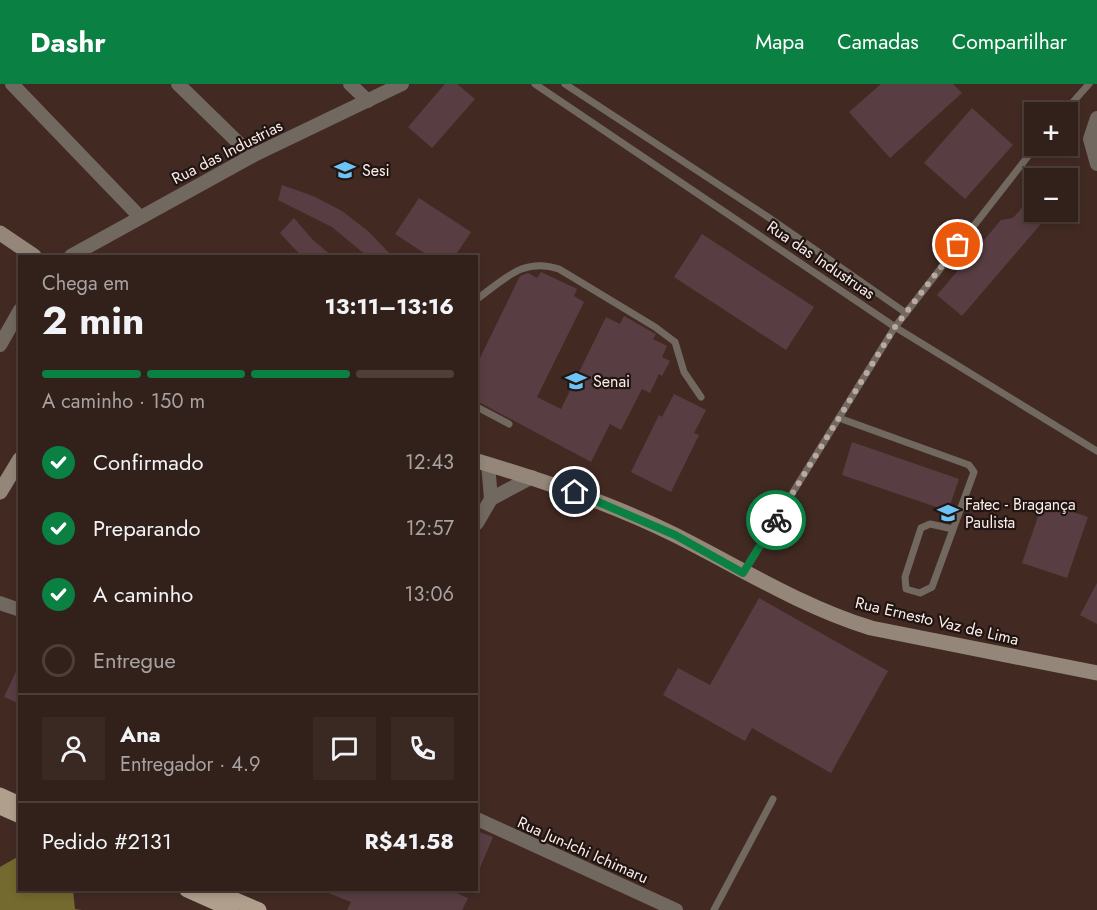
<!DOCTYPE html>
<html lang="pt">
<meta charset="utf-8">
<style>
:root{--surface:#32201a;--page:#3a2823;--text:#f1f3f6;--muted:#a8a3a2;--line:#4d3e39;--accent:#0b8043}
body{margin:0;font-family:Jost,sans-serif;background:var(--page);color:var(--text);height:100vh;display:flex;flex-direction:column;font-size:22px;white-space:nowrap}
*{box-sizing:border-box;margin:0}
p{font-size:20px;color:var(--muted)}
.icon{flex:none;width:33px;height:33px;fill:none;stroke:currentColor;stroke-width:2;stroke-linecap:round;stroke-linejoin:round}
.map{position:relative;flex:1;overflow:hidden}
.details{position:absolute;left:18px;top:171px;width:460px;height:636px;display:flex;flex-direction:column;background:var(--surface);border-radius:0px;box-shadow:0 3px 9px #0003,0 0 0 2px var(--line)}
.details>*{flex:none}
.tools{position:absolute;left:1024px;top:18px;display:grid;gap:12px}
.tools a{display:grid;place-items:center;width:54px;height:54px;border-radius:0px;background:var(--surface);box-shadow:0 3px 9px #0003,0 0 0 2px var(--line);font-size:30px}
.pin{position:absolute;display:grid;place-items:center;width:51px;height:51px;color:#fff;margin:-26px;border:3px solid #fff;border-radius:50%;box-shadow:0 2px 6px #0007}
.courier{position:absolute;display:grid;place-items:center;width:60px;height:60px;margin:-30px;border:4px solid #0b8043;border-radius:50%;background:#fff;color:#222;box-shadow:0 2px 8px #0007}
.head em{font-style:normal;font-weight:700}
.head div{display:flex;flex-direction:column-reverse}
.head{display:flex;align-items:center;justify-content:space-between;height:102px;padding:0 24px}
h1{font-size:39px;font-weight:700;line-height:45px}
.bar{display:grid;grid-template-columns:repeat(4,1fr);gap:9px 6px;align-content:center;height:72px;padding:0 24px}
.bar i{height:8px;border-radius:4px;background:var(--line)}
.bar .active{background:var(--accent)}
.bar p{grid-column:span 4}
.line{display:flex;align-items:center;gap:15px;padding:0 24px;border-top:2px solid var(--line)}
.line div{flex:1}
.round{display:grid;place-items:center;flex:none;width:63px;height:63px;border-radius:0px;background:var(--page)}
ol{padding:0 24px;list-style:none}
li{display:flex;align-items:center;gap:18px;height:66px}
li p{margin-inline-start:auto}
li .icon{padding:6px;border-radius:50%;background:var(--accent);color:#fff;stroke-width:4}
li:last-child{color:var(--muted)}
li i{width:33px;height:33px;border:3px solid var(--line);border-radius:50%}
header{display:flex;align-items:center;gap:36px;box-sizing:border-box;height:84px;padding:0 30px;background:var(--accent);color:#fff}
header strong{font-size:28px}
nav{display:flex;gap:33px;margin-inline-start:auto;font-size:21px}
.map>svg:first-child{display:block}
</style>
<header>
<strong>Dashr</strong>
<nav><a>Mapa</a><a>Camadas</a><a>Compartilhar</a></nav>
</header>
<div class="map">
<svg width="1097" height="826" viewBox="0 0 1097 826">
<rect width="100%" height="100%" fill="#422a23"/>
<path fill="#746a2f" d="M19,772l1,34h53l2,19 7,1h-82v-43z"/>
<g fill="#583e43">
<path d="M445,0h12l18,15 -43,49 -24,-21z"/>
<path d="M881,0h72l9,9 -72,65 -41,-46z"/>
<path d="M972,24l41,37 -48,54 -41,-36z"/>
<path d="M282,101l31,11 29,15 26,20 24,25h-25l-35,-29 -54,-27z"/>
<path d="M1035,109v19h16l-89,104 -25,-21 64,-75 12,-2z"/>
<path d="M419,114l52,34 -16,24h-26l-34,-22z"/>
<path d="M294,134l18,21 20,17h-30l-11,-11 -11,-12z"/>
<path d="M702,150l112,73 -28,43 -112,-73z"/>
<path d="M541,188l36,17 -3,7 10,6 -47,95 24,12 45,-92 14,7 4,-8 28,16 4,2 -3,5 14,7 -5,11 8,4 -8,15 -3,-2 -9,19 -8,-4 -21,41 -11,-6 -19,38 -114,-61v-37l43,-88 8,-3 9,5z"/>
<path d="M674,310l32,16 -12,23 5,2 -28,57 -40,-20 28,-57 3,2z"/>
<path d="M852,358l107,37 -11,32 -106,-36z"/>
<path d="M1043,418l45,15 -21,61 -45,-15z"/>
<path d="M1097,499v41l-17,-9z"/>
<path d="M759,514l129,73 -57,102 -79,-45 -7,13 -82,-46 15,-27 32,17z"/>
<path d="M20,579v41l-16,-7z"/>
<path d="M477,747l16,6 -16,38z"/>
<path d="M321,806h134l-1,2 14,6 -6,12h-115l4,-8z"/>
</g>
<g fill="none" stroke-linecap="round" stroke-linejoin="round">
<g stroke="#71685f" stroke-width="7">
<path d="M535,0l360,243 202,124"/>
<path d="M565,0l206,135 135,94"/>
<path d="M1064,28l25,-28"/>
<path d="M477,215c28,-20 46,-42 82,-30l96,58 20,15 9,30 17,25"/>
<path d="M477,323l32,17"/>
<path d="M839,334l130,47 5,7 -42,115 -12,6 -14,-4 -1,-12 16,-49 9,-4 23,5"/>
<path d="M743,489l152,-246 141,-181"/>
<path d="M714,826l59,-111"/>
</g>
<g stroke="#71685f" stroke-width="14">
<path d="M12,0l128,133"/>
<path d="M178,0l74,72"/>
<path d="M350,0l18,17"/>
<path d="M1097,34l-7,21 7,25"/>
<path d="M71,172l181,-100 150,-72"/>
<path d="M0,261l20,-35"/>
<path d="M488,380l3,35"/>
<path d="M477,439l14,-24 41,-22"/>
<path d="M0,519l20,7"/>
<path d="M477,735l199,91"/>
</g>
<g stroke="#948779" stroke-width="15">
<path d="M0,149l34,23"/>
<path d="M477,377c68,20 133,42 196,73 66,33 127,72 198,94l226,45"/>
<path d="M0,408l20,-33"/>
</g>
<g stroke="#b09f8d" stroke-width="15">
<path d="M0,711l20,9"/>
<path d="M0,723l20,9"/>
<path d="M187,806l45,20"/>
<path d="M212,806l47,20"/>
</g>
</g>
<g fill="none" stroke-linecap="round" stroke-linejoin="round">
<path stroke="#bba8a2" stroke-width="6" stroke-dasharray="0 10.8" d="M776,436l119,-193 63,-82"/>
<path stroke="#0b8043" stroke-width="8" d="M575,408l100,43 68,38 33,-53"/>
</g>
<defs>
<symbol id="university-bare" viewBox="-9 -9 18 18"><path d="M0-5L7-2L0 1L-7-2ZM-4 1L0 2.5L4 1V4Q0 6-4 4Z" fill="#6fc2f4" stroke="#201512" stroke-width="2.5" paint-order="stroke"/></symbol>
</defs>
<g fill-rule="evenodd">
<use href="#university-bare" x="330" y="71" width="30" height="30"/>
<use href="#university-bare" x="561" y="282" width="30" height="30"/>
<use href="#university-bare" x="933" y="414" width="30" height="30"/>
</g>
<g text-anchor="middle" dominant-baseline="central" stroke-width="4.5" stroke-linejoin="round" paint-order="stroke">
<g font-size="16" fill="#fcece7" stroke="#201512">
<text transform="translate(227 68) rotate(-27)">Rua das Industrias</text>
<text transform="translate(821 176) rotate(34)">Rua das Industruas</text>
<text transform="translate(937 537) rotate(13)">Rua Ernesto Vaz de Lima</text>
<text transform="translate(583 766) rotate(24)">Rua Jun-Ichi Ichimaru</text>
</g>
<g font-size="16" fill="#fcece7" stroke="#201512" text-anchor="start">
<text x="362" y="86">Sesi</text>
<text x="593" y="297">Senai</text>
<text x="965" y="420">Fatec - Bragança<tspan x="965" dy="18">Paulista</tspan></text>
</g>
</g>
</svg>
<div class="tools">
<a>+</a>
<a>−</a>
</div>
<div class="pin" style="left:958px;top:161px;background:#ea580c"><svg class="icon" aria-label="bag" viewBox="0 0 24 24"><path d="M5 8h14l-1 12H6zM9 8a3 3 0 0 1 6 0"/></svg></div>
<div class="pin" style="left:575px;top:408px;background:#1f2937"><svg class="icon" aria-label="home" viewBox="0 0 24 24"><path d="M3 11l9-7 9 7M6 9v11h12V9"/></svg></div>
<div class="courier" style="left:776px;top:436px"><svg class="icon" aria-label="bike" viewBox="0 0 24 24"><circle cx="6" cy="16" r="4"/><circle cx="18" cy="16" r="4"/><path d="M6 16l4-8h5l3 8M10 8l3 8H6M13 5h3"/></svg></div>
<section class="details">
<div class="head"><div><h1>2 min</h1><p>Chega em</p></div><em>13:11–13:16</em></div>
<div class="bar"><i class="active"></i><i class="active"></i><i class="active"></i><i></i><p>A caminho · 150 m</p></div>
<ol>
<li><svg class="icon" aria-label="check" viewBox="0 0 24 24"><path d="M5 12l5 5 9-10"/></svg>Confirmado<p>12:43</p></li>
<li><svg class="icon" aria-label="check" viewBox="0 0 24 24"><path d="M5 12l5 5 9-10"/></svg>Preparando<p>12:57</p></li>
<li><svg class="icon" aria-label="check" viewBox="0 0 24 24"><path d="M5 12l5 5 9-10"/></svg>A caminho<p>13:06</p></li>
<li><i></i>Entregue</li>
</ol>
<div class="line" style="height:108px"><a class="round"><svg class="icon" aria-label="person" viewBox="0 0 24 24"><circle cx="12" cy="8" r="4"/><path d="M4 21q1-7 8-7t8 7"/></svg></a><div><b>Ana</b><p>Entregador · 4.9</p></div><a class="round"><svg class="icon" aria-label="chat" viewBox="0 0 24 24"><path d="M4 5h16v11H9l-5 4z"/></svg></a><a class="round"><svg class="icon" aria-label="phone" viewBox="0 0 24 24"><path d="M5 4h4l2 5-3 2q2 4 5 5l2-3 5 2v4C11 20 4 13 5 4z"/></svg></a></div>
<div class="line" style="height:78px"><div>Pedido #2131</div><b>R$41.58</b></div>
</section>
</div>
